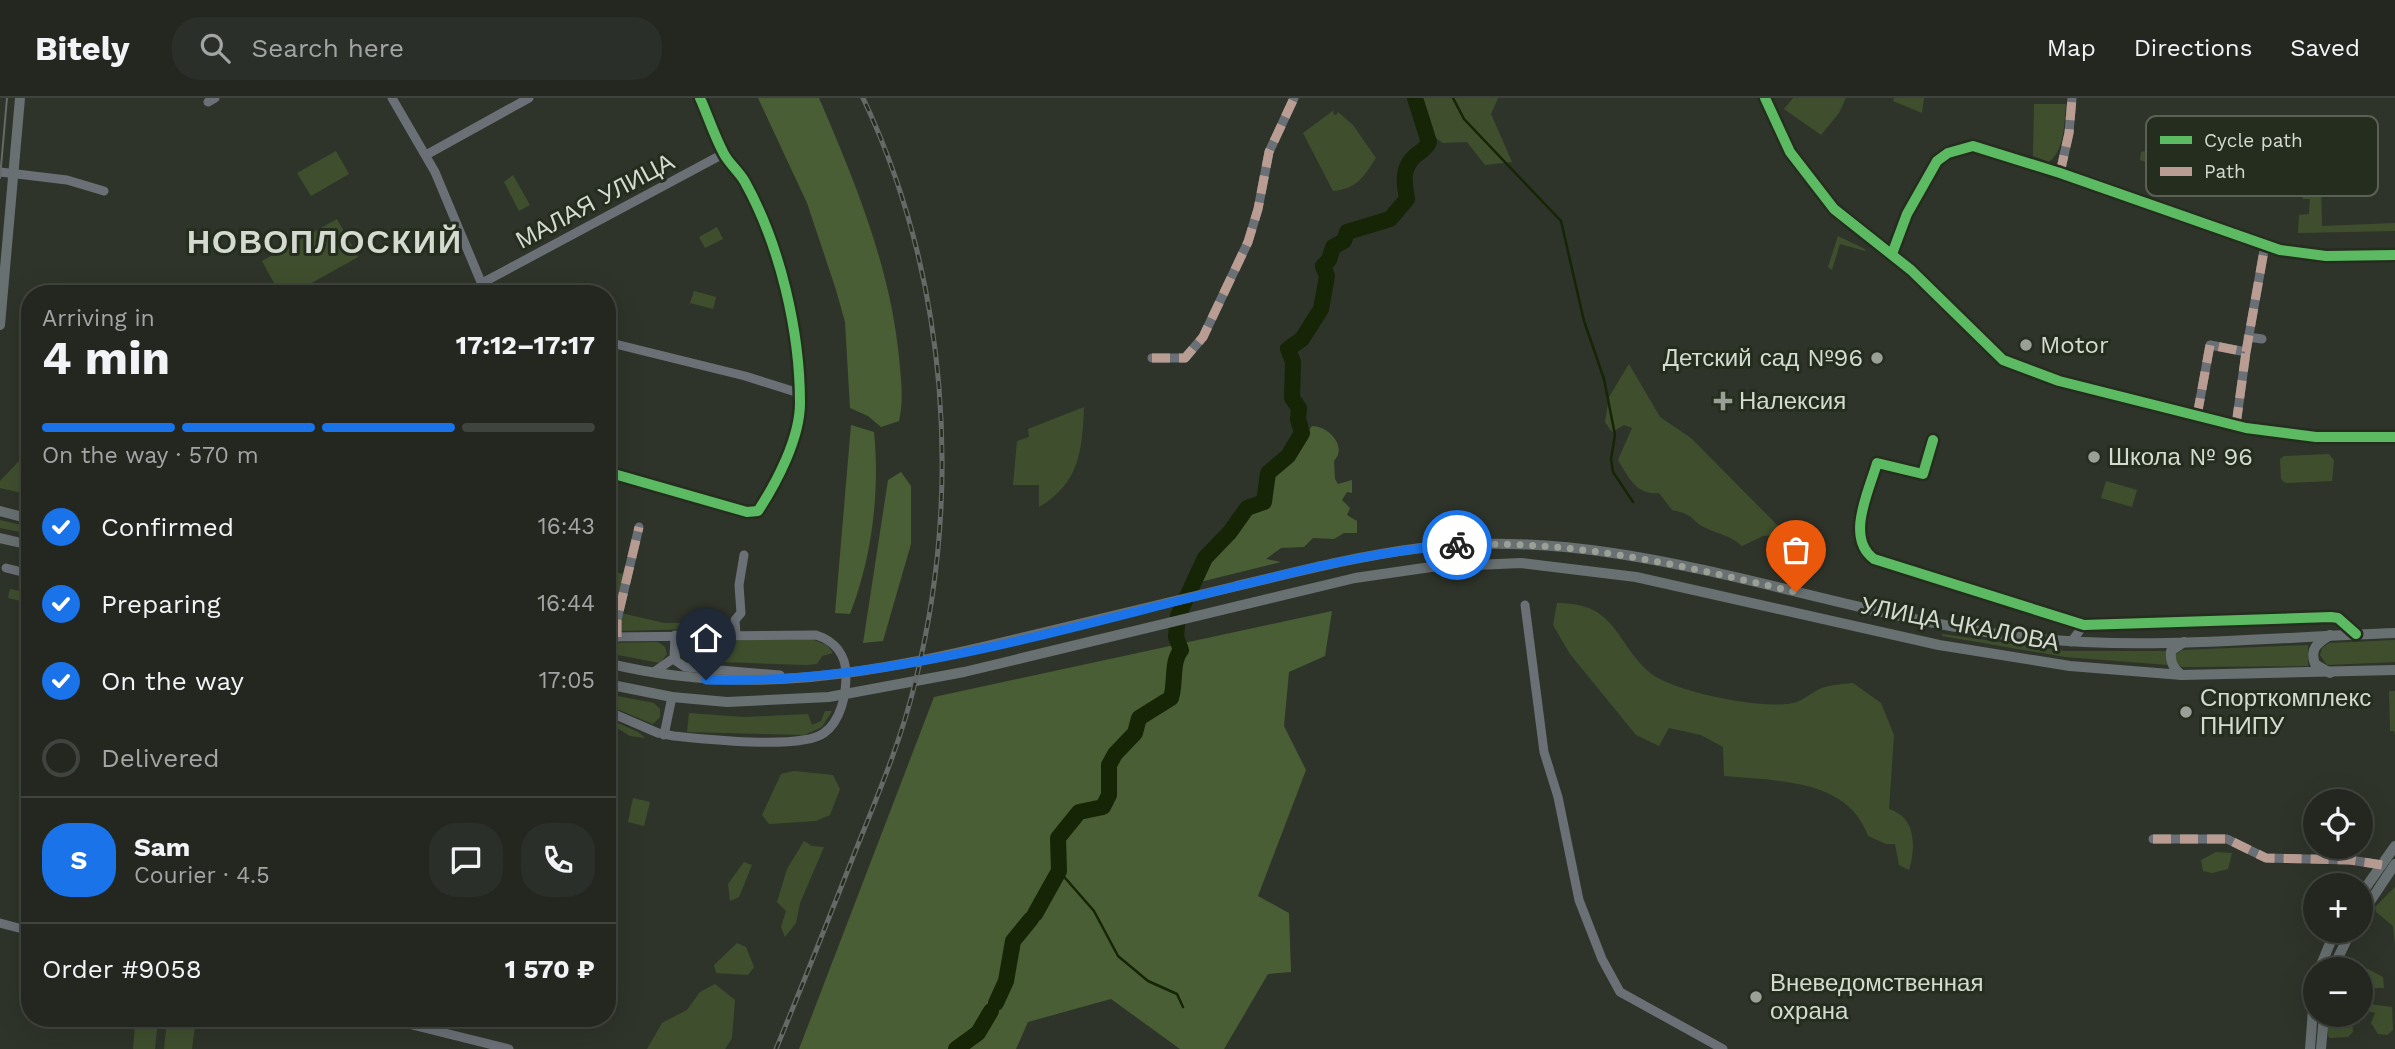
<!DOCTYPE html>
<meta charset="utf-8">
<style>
:root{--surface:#232720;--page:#2b2f29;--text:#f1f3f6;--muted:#a3a5a5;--line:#40443e;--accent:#1a73e8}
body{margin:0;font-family:"Work Sans",sans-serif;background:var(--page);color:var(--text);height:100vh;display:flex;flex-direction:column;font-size:26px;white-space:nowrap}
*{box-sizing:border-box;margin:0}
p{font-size:23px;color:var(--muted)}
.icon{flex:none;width:38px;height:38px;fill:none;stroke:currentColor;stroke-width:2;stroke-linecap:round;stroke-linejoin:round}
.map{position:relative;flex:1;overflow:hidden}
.sheet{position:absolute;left:21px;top:187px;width:595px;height:742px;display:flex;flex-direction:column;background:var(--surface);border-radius:28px;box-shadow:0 7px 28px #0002,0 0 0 2px var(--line)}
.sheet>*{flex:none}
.controls{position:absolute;left:2303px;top:691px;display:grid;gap:14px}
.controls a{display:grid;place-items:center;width:70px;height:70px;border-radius:50%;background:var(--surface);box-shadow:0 7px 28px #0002,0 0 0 2px var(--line);font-size:35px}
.pin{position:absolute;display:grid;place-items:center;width:60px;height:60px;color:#fff;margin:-72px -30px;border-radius:50% 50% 50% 0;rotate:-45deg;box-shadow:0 0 7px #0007}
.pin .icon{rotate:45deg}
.courier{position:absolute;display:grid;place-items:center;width:70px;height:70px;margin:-35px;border:5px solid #1a73e8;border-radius:50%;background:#fff;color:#222;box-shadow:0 2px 9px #0007}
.overview em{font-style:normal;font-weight:700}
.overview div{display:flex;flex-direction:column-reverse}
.overview{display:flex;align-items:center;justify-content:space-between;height:119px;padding:0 21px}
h1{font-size:46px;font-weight:700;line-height:52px}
.bar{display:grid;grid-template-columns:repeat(4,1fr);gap:10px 7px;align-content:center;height:84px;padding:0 21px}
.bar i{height:9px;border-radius:5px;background:var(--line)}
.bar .on{background:var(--accent)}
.bar p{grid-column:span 4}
.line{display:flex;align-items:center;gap:18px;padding:0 21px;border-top:2px solid var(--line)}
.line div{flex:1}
.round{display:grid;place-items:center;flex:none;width:74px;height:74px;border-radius:28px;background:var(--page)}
ol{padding:0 21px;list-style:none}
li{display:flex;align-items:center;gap:21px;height:77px}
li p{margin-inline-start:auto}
li .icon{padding:7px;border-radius:50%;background:var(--accent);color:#fff;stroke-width:4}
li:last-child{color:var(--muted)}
li i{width:38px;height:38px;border:4px solid var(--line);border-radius:50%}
header{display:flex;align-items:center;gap:42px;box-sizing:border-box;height:98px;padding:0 35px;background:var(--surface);border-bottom:2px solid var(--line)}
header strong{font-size:33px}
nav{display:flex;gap:38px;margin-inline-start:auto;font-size:24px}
.search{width:490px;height:63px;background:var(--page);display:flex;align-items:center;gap:18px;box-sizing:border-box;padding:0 24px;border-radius:28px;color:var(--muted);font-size:26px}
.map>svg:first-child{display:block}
</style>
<header>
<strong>Bitely</strong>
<div class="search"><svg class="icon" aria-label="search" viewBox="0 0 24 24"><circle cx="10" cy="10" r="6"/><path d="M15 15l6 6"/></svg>Search here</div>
<nav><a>Map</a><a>Directions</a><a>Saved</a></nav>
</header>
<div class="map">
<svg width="2395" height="951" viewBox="0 0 2395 951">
<rect width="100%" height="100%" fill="#2f342a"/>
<g fill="#3f4f2e">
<path d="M1420,0h78l-7,16 21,48 -27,3 -18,-23 -24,1 -26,-18z"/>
<path d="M1793,0h53l-7,15 -18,22 -37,-26z"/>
<path d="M1894,0h30l-2,15 -29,-12z"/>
<path d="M2034,6h32c-2,19 -1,45 -17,58l-16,-6z"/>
<path d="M1334,12l-1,4 3,1 2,-3 15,13 23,33c-13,19 -19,31 -43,33l-30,-58z"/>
<path d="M2174,48l6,29 -40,-15 1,-8z"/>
<path d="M336,53l13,23 -38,22 -14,-23z"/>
<path d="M513,77l17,30 -11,6 -15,-29z"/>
<path d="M2321,85l1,43 73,-3v8l-97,2 1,-18 10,-1 1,-15h-7l-3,-7 9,-8z"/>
<path d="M337,121l21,38 -66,37h-12l-18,-33z"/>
<path d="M717,129l6,12 -18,9 -6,-11z"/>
<path d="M1838,138l27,13v2l-25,-7 -8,26 -4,-3z"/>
<path d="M694,193l22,6 -3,12 -23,-6z"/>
<path d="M1629,266l31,53 31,21 95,96 -23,2 -21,10c-14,-12 -20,-10 -36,-18 -16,-7 -9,-13 -34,-18l-13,-17c-23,2 -30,-15 -41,-33l14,-32 -8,-3 -12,7 -7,-10 4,-25z"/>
<path d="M1084,309c-2,43 -4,76 -45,100v-22h-26l4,-44 12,-4 -1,-8z"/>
<path d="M2329,356l5,6 -2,21 -47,2 -4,-4 -1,-20 4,-3z"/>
<path d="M19,363l11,6v28l-30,-7v-7z"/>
<path d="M2106,383l31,9 -5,17 -31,-9z"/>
<path d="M0,422l30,7v7l-30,-6z"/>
<path d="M607,472l20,5 -7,27 -13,-3z"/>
<path d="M10,491l20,4v10l-22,-5z"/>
<path d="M1557,505c59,0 57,37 92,69 23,20 115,38 144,31 10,-2 19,-11 29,-15 9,-3 21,-4 31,-5l28,20 13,32 -5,74c27,8 27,38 20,61l-10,-5 -4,-21h-9l-18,-8c-20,-58 -92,-55 -144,-60l-1,-29 -22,-12 -32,-7 -10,18 -23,-11 -66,-81 -17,-29z"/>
<path d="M621,515l43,10h26v6l-70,2z"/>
<path d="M729,524l-7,7h-27v-6z"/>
<path d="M1942,536l123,17h102l1,14 -103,-8 -123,-21z"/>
<path d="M811,541l16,6 6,8 -11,3 -5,8 -10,1 -111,-4 -1,-20z"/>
<path d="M2395,542v22l-68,3 -7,-10 2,-7 7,-5z"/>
<path d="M658,544l7,5 2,7 -7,9 -53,-10v-10z"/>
<path d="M2308,547v21l-126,1 -6,-3 -1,-9 7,-5z"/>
<path d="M2389,593h6v44l-1,-4h-4z"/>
<path d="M607,596l47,9 6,6v8l-7,7 -46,-19z"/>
<path d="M825,613h7l-10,16 -18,8 -117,-3 2,-19 55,4 64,-3 4,11 9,-4z"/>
<path d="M607,620l31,14 7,6 -15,-2 -23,-14z"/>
<path d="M794,673l39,4 7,14 -10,26 -14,6 -47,3 -7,-9 19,-41z"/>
<path d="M633,700l17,4 -6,24 -16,-4z"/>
<path d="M804,743l8,5 12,1 -24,56 -4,20 -11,14 -4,-10 5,-16 -9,-9 10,-33z"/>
<path d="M2216,754l16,1 -4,16 -16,4 -9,-2 -2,-11z"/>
<path d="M744,764l8,3 -13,32 -9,4 -2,-17z"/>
<path d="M2395,789v58l-2,-19 -17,-14 -1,-5z"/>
<path d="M737,845l9,4 8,20 -6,8 -32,-2 -2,-8z"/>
<path d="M2368,871l15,8 1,11h-23v-18l-5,-1z"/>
<path d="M715,886l20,16 -3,38 -7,11h-78l15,-26 25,-13 13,-18z"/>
<path d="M2361,905l31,4 1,23 -6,5 -9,-1 -7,-11 4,-10 -14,-4z"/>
<path d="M2331,917h21l1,17 -5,5 -19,1 -2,-7z"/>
<path d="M141,921h17l-3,30h-22l2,-24 6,1z"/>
<path d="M167,921h29l-4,30h-28z"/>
</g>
<g fill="#495e34">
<path d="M758,0h61c36,84 71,168 80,259 2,23 5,42 0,64l-18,6 -13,-11 -18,-8 -5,-86 -9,-32 -29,-87z"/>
<path d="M851,327l23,7c6,61 -2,125 -24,182l-15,-1z"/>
<path d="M1312,328c16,0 36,20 22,35l1,18 3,5 14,-4v13l-5,-1 -5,8 8,8 -3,7 10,6v12h-13l-10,6 -21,-1 -9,9 -23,1 -15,11 15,3 -85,21 11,-25 27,-26 14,-22 16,-5 8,-32 18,-15z"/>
<path d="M901,374l10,14v58l-28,97 -20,2 25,-163z"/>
<path d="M1332,513l-7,45 -36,16 -5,54 22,44 -48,126 31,17 2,59 -23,2 -44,75h-44l-69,-50 -83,23 -12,27h-217l135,-352z"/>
</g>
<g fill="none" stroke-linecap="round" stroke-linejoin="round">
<g stroke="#162505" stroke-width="2.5">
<path d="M1453,0l11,21 97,102 23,100 20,58 11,56 -4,24 2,13 20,30"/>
<path d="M1059,773l35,40 24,45 30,25 29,13 6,13"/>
</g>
<g stroke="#162505" stroke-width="16">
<path d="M1035,816l24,-43 -1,-33 21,-26 24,-5 6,-12v-30l6,-11 20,-21 4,-15 32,-20c5,-15 0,-36 10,-48l-5,-13 2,-21 27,-58 25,-26 17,-24 17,-6 4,-29 20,-17 14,-23 -4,-14 1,-11 -7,-10 1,-36 -5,-13 14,-10 19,-30 6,-33 -4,-10 6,-6 4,-13 11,-6 3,-9 43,-13 17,-20c-2,-14 -6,-27 5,-40 6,-7 13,-8 17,-17l-14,-44"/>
<path d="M996,905l10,-22 7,-40 18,-22"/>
<path d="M956,951l22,-16 13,-22"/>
</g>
<g stroke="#6a7076" stroke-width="9">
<path d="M392,0l43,74 51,122"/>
<path d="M1765,0l25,54 44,57 77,61 92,90 56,21 187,47 70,9h79"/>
<path d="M208,4l7,-4"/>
<path d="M426,57l103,-57"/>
<path d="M0,74l67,8 37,11"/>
<path d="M2060,75l9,-40 3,-35"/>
<path d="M1892,156l15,-40 30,-53 11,-8 25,-7 87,27 220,77 46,6 69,-1"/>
<path d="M484,184l239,-128"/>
<path d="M2248,239l14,2"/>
<path d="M607,244l138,34 54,17"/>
<path d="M1152,260h33l18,-21 45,-95 10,-33 11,-57 25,-54"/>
<path d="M2197,318l13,-71 36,7 19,-107"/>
<path d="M2236,327l10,-73"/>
<path d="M1933,342l-10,34 -46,-11c-8,28 -32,75 -3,96l210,66 247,-8 7,1 18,16"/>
<path d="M607,374l140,40 11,-1c19,-29 42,-73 42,-108 0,-72 -20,-158 -55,-221 -6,-11 -17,-19 -22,-30 -9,-17 -15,-36 -23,-54"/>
<path d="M6,470l24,6"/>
<path d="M1525,507l19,147 14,45 21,103 23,59 18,33 103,57"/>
<path d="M607,509l12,3"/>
<path d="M736,536l-1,-14 6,-7 -2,-28 5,-30"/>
<path d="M607,539l209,-2c19,6 30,20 30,40 0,20 -5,46 -22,58 -23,17 -119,6 -150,3l-16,-3 -51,-22"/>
<path d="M617,539v-17l22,-93"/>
<path d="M2071,544l13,-17"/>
<path d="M675,556l1,7 9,6 95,8"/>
<path d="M654,574l20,-14 1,-23"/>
<path d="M664,637l8,-38"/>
<path d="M2153,741h74l39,19 84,2 32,5"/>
<path d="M0,825l30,8"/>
<path d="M384,920l125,31"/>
</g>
<g stroke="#697071" stroke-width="10">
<path d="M0,227l20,-227"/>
<path d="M0,413l30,8"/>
<path d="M0,440l30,7"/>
<path d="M607,565c141,35 267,10 405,-23 74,-18 148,-36 221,-53 63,-15 124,-31 188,-39 203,-25 393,63 592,88 126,16 255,1 382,-3"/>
<path d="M2330,575l-15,-9c-6,-16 3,-21 15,-29"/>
<path d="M2182,577c-9,-6 -12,-13 -11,-24l13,-9"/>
<path d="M607,586l65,13 55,5 102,-5 135,-25 391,-94 76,-11 90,-4 115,14 303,68 131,21 112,9 213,-5"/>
<path d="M2361,796l34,-48"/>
<path d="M2361,817l34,-51"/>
<path d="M2319,872l16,-39"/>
<path d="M2332,872l19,-39"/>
<path d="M2310,951l5,-67"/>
<path d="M2321,951l3,-34"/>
</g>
<path stroke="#656a68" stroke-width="2" d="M0,80l7,-80"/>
<defs>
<path id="rail" d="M776,951c27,-65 53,-131 79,-197 22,-55 46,-111 60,-169 48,-193 33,-405 -52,-585"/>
</defs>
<use href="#rail" stroke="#656a68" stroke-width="5"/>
<use href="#rail" stroke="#252d1e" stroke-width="2.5" stroke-dasharray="8" stroke-linecap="butt"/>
<g stroke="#b99d93" stroke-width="9" stroke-dasharray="18 9" stroke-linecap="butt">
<path d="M2060,75l9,-40 3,-35"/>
<path d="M1152,260h33l18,-21 45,-95 10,-33 11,-57 25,-54"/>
<path d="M2197,318l13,-71 36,7 19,-107"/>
<path d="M2236,327l10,-73"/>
<path d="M617,539v-17l22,-93"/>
<path d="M2153,741h74l39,19 84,2 32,5"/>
</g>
<defs>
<g id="cycleway">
<path d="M1765,0l25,54 44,57 77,61 92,90 56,21 187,47 70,9h79"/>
<path d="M1892,156l15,-40 30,-53 11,-8 25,-7 87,27 220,77 46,6 69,-1"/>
<path d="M1933,342l-10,34 -46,-11c-8,28 -32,75 -3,96l210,66 247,-8 7,1 18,16"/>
<path d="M607,374l140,40 11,-1c19,-29 42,-73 42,-108 0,-72 -20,-158 -55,-221 -6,-11 -17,-19 -22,-30 -9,-17 -15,-36 -23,-54"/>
</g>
</defs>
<use href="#cycleway" stroke="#252d1e" stroke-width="15"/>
<use href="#cycleway" stroke="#5cba63" stroke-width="10"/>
</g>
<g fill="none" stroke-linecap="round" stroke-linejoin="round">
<path stroke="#9ba097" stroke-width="7" stroke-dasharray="0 12.6" d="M1457,447c117,-6 226,21 339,47"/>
<path stroke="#1a73e8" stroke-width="9" d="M706,582c179,5 358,-52 532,-94 72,-18 144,-36 219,-41"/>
</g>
<g fill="#9ba097" stroke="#252d1e" stroke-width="2.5">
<circle cx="2026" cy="247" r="7"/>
<circle cx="1877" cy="260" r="7"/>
<path d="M1719.5 292.5h7v7h7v7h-7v7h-7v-7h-7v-7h7z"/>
<circle cx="2094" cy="359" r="7"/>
<circle cx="2186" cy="614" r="7"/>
<circle cx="1756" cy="899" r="7"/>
</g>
<g text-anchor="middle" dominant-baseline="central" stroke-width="6" stroke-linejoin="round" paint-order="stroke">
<g font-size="24" fill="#d5dad1" stroke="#252d1e">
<text transform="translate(595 103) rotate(-28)">МАЛАЯ УЛИЦА</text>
<text transform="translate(1960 526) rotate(11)">УЛИЦА ЧКАЛОВА</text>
</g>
<g font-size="24" fill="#d5dad1" stroke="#252d1e" text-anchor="start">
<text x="2040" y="247">Motor</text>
<text x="1863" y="260" text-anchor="end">Детский сад №96</text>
<text x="1739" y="303">Налексия</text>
<text x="2108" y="359">Школа № 96</text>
<text x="2200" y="600">Спорткомплекс<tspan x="2200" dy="28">ПНИПУ</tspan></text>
<text x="1770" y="885">Вневедомственная<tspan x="1770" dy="28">охрана</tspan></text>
</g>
<g font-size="32" font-weight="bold" letter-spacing="2" fill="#d5dad1" stroke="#252d1e">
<text x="325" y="144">НОВОПЛОСКИЙ</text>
</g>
</g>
<rect x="2146" y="18" width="232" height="80" rx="10" fill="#252d1e" stroke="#5a6154" stroke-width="2"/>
<rect x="2160" y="38" width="32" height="8" fill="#5cba63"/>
<rect x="2160" y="69" width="32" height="9" fill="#b99d93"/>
<g font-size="19" fill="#d5dad1">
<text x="2204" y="49">Cycle path</text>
<text x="2204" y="80">Path</text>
</g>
</svg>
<div class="controls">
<a><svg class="icon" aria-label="locate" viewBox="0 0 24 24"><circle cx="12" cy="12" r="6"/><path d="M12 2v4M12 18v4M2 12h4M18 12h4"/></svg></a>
<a>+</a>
<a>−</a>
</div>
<div class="pin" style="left:1796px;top:494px;background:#ea580c"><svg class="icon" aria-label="bag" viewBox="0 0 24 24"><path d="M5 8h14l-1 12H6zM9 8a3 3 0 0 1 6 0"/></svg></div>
<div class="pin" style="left:706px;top:582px;background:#1f2937"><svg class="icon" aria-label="home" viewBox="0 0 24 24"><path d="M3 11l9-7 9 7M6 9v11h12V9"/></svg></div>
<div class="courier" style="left:1457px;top:447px"><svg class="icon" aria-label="bike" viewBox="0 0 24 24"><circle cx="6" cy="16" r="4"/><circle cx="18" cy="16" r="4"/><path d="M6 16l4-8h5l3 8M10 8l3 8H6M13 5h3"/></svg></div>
<section class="sheet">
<div class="overview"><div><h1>4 min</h1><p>Arriving in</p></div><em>17:12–17:17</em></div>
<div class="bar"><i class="on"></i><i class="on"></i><i class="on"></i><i></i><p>On the way · 570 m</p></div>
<ol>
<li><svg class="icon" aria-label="check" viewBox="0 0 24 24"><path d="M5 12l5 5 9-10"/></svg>Confirmed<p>16:43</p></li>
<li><svg class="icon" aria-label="check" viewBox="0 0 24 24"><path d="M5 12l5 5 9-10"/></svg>Preparing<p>16:44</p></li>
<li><svg class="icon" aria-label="check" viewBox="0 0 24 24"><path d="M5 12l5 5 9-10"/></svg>On the way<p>17:05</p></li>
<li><i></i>Delivered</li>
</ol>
<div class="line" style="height:126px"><b class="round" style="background:var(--accent);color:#fff">S</b><div><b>Sam</b><p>Courier · 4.5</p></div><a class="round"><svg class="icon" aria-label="chat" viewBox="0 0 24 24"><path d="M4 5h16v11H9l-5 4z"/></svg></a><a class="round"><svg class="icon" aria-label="phone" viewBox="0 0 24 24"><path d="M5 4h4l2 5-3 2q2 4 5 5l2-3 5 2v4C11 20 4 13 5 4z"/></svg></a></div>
<div class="line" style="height:91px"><div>Order #9058</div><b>1 570 ₽</b></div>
</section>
</div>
